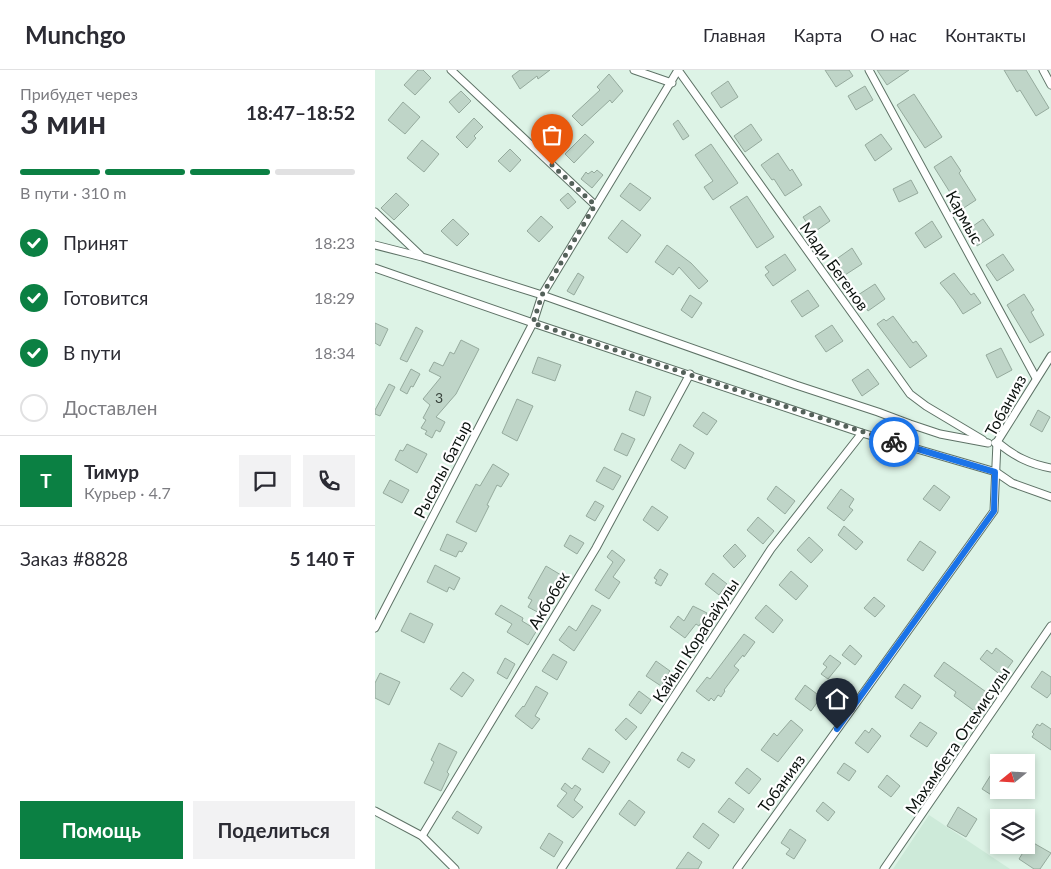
<!DOCTYPE html>
<html lang="ru">
<meta charset="utf-8">
<style>
:root{--surface:#fff;--page:#f2f2f3;--text:#2b2b33;--muted:#7c7c81;--line:#e1e1e2;--accent:#0b8043}
body{margin:0;font-family:Lato,sans-serif;background:var(--page);color:var(--text);height:100vh;display:flex;flex-direction:column;font-size:19px;white-space:nowrap}
*{box-sizing:border-box;margin:0}
p{font-size:16px;color:var(--muted)}
.icon{flex:none;width:28px;height:28px;fill:none;stroke:currentColor;stroke-width:2;stroke-linecap:round;stroke-linejoin:round}
.map{position:relative;flex:1;overflow:hidden}
.drawer{display:flex;flex-direction:column;background:var(--surface);width:375px}
.drawer>*{flex:none}
.needle{width:32px;rotate:252deg}
.tools{position:absolute;left:615px;top:684px;display:grid;gap:10px}
.tools a{display:grid;place-items:center;width:45px;height:45px;border-radius:0px;background:var(--surface);box-shadow:0 2px 8px #0003;font-size:25px}
.pin{position:absolute;display:grid;place-items:center;width:42px;height:42px;color:#fff;margin:-51px -21px;border-radius:50% 50% 50% 0;rotate:-45deg;box-shadow:0 0 5px #0007}
.pin .icon{rotate:45deg}
.courier{position:absolute;display:grid;place-items:center;width:50px;height:50px;margin:-25px;border:4px solid #1a73e8;border-radius:50%;background:#fff;color:#222;box-shadow:0 1px 6px #0007}
.head em{font-style:normal;font-weight:700}
.head div{display:flex;flex-direction:column-reverse}
.head{display:flex;align-items:center;justify-content:space-between;height:85px;padding:0 20px}
h1{font-size:32px;font-weight:700;line-height:38px}
.bar{display:grid;grid-template-columns:repeat(4,1fr);gap:8px 5px;align-content:center;height:60px;padding:0 20px}
.bar i{height:6px;border-radius:4px;background:var(--line)}
.bar .active{background:var(--accent)}
.bar p{grid-column:span 4}
.line{display:flex;align-items:center;gap:12px;padding:0 20px;border-top:1px solid var(--line)}
.line div{flex:1}
.round{display:grid;place-items:center;flex:none;width:52px;height:52px;border-radius:0px;background:var(--page)}
ol{padding:0 20px;list-style:none}
li{display:flex;align-items:center;gap:15px;height:55px}
li p{margin-inline-start:auto}
li .icon{padding:5px;border-radius:50%;background:var(--accent);color:#fff;stroke-width:4}
li:last-child{color:var(--muted)}
li i{width:28px;height:28px;border:2px solid var(--line);border-radius:50%}
.button{display:flex;gap:10px;margin-top:auto;padding:10px 20px}
.button a{flex:1;height:58px;border-radius:0px;background:var(--accent);color:#fff;font-size:20px;font-weight:700;line-height:58px;text-align:center}
.button a+a{background:var(--page);color:var(--text)}
header{display:flex;align-items:center;gap:30px;box-sizing:border-box;height:70px;padding:0 25px;background:var(--surface);border-bottom:1px solid var(--line)}
header strong{font-size:24px}
nav{display:flex;gap:28px;margin-inline-start:auto;font-size:18px}
main{display:flex;flex:1;min-height:0}
.map>svg:first-child{display:block}
</style>
<header>
<strong>Munchgo</strong>
<nav><a>Главная</a><a>Карта</a><a>О нас</a><a>Контакты</a></nav>
</header>
<main>
<section class="drawer">
<div class="head"><div><h1>3 мин</h1><p>Прибудет через</p></div><em>18:47–18:52</em></div>
<div class="bar"><i class="active"></i><i class="active"></i><i class="active"></i><i></i><p>В пути · 310 m</p></div>
<ol>
<li><svg class="icon" aria-label="check" viewBox="0 0 24 24"><path d="M5 12l5 5 9-10"/></svg>Принят<p>18:23</p></li>
<li><svg class="icon" aria-label="check" viewBox="0 0 24 24"><path d="M5 12l5 5 9-10"/></svg>Готовится<p>18:29</p></li>
<li><svg class="icon" aria-label="check" viewBox="0 0 24 24"><path d="M5 12l5 5 9-10"/></svg>В пути<p>18:34</p></li>
<li><i></i>Доставлен</li>
</ol>
<div class="line" style="height:90px"><b class="round" style="background:var(--accent);color:#fff">Т</b><div><b>Тимур</b><p>Курьер · 4.7</p></div><a class="round"><svg class="icon" aria-label="chat" viewBox="0 0 24 24"><path d="M4 5h16v11H9l-5 4z"/></svg></a><a class="round"><svg class="icon" aria-label="phone" viewBox="0 0 24 24"><path d="M5 4h4l2 5-3 2q2 4 5 5l2-3 5 2v4C11 20 4 13 5 4z"/></svg></a></div>
<div class="line" style="height:65px"><div>Заказ #8828</div><b>5 140 ₸</b></div>
<div class="button"><a>Помощь</a><a>Поделиться</a></div>
</section>
<div class="map">
<svg width="676" height="799" viewBox="0 0 676 799">
<rect width="100%" height="100%" fill="#ddf3e6"/>
<path fill="#cdead9" d="M554,745l81,54h-117z"/>
<g fill="#bfd5c8" stroke="#95aa9d">
<path d="M43,0h5l8,8 -16,17 -11,-10z"/>
<path d="M145,0h30l-12,9 -1,-3 -17,13 -8,-13z"/>
<path d="M450,0h24l4,6 -17,11z"/>
<path d="M502,0h32l-22,15z"/>
<path d="M629,0h22l23,38 -13,8 -16,-26 -3,2z"/>
<path d="M234,4l14,17 -11,12 -2,-3 -28,26 -10,-10 28,-26 -3,-3z"/>
<path d="M353,11l10,16 -17,11 -10,-15z"/>
<path d="M490,16l8,14 -17,10 -8,-14z"/>
<path d="M86,21l10,10 -12,12 -10,-11z"/>
<path d="M539,24l28,43 -17,11 -28,-43z"/>
<path d="M28,32l17,15 -15,17 -17,-14z"/>
<path d="M99,48l9,9 -9,9 2,2 -9,10 -11,-11z"/>
<path d="M303,50l11,16 -6,4 -10,-16z"/>
<path d="M376,54l11,16 -17,12 -11,-16z"/>
<path d="M178,63l13,14 -13,11 -13,-13z"/>
<path d="M210,64l9,8 -20,21 -9,-9z"/>
<path d="M506,64l11,15 -17,12 -10,-16z"/>
<path d="M47,70l17,14 -15,18 -17,-14z"/>
<path d="M336,74l27,39 -25,17 -9,-13 9,-6 -18,-26z"/>
<path d="M135,79l11,11 -11,12 -12,-11z"/>
<path d="M403,83l12,18 2,-2 10,16 -17,11 -11,-17 -2,1 -11,-15z"/>
<path d="M576,86l10,15 -2,2 17,27 -17,11 -10,-16 2,-1 -17,-27z"/>
<path d="M222,100l6,5 -11,13 -11,-9 5,-7 2,2 4,-3 2,2z"/>
<path d="M536,110l7,13 -19,9 -6,-13z"/>
<path d="M255,113l21,15 -11,13 -20,-15z"/>
<path d="M21,123l13,12 -15,15 -13,-12z"/>
<path d="M193,123l8,9 -8,7 -8,-9z"/>
<path d="M372,126l27,41 -17,11 -27,-41z"/>
<path d="M445,136l10,15 -17,12 -10,-16z"/>
<path d="M166,146l12,11 -14,15 -12,-11z"/>
<path d="M78,149l16,15 -12,12 -16,-15z"/>
<path d="M608,149l11,16 -17,11 -11,-15z"/>
<path d="M247,150l19,15 -14,18 -19,-15z"/>
<path d="M557,151l10,16 -17,11 -10,-15z"/>
<path d="M292,175l24,18 17,18 -9,8 -20,-22 -6,8 -18,-13z"/>
<path d="M477,178l10,16 -17,11 -10,-15z"/>
<path d="M410,184l11,16 -23,16 -8,-11 4,-3 -4,-5z"/>
<path d="M628,184l11,16 -17,11 -11,-16z"/>
<path d="M203,203l6,4 -10,18 -7,-4z"/>
<path d="M579,203l17,22 3,-2 7,10 -18,11 -9,-14 -14,-17z"/>
<path d="M500,214l10,15 -17,12 -10,-16z"/>
<path d="M433,220l11,16 -17,11 -11,-16z"/>
<path d="M649,224l10,16 -3,2 13,23 -14,8 -23,-38z"/>
<path d="M315,225l12,8 -10,15 -11,-8z"/>
<path d="M518,246l20,27 3,-2 11,15 -17,12 -33,-44 7,-5 2,2z"/>
<path d="M0,253l13,6 -8,17 -5,-3z"/>
<path d="M457,255l11,16 -17,11 -11,-16z"/>
<path d="M41,257l7,4 -16,31 -7,-3z"/>
<path d="M86,270l18,9 -23,45 -20,23 9,5 -5,10 -4,-2 -4,8 -7,-4 2,-3 -6,-3 5,-8 -3,-2 7,-13 -7,-6 18,-22 -12,-6 5,-9 9,4 7,-14 4,2z"/>
<path d="M626,278l11,22 -15,8 -11,-23z"/>
<path d="M163,287l23,8 -6,16 -23,-8z"/>
<path d="M36,299l9,5 -7,13 -2,-1 -4,8 -7,-4z"/>
<path d="M493,299l11,15 -17,12 -10,-16z"/>
<path d="M14,314l6,3 -15,29 -5,-2v-4z"/>
<path d="M261,321l15,6 -7,19 -15,-6z"/>
<path d="M142,329l16,7 -16,35 -15,-8z"/>
<path d="M663,340l12,7 -8,15 -12,-7z"/>
<path d="M328,342l14,9 -10,14 -14,-9z"/>
<path d="M247,363l13,6 -8,17 -13,-6z"/>
<path d="M32,374l20,10 -10,19 -22,-13 5,-10 3,1z"/>
<path d="M305,374l14,9 -9,16 -14,-9z"/>
<path d="M118,394l16,10 -8,13 -4,-2 -10,20 2,1 -13,26 -20,-10 20,-38 4,2z"/>
<path d="M229,397l17,9 -8,14 -17,-9z"/>
<path d="M15,410l19,10 -7,13 -19,-10z"/>
<path d="M559,415l16,12 -10,14 -17,-12z"/>
<path d="M401,416l19,15 -10,13 -18,-15z"/>
<path d="M466,419l13,10 -5,8 4,3 -9,11 -17,-13z"/>
<path d="M220,431l9,5 -9,15 -9,-5z"/>
<path d="M277,436l16,11 -10,14 -15,-11z"/>
<path d="M383,447l16,14 -11,13 -16,-14z"/>
<path d="M469,456l19,16 -7,8 -18,-15z"/>
<path d="M72,464l20,9 -5,9 -3,-1 -3,6 -16,-7z"/>
<path d="M195,465l14,8 -7,11 -13,-8z"/>
<path d="M434,467l14,13 -12,13 -14,-13z"/>
<path d="M545,471l16,11 -13,19 -16,-11z"/>
<path d="M360,474l11,12 -12,12 -11,-12z"/>
<path d="M237,480l13,10 -12,17 7,5 -11,17 -14,-9 18,-28 -6,-5z"/>
<path d="M60,495l25,13 -6,12 -5,-3 -2,5 -20,-10z"/>
<path d="M171,496l15,9 -12,21 6,3 -10,17 -17,-9 4,-7 -4,-2z"/>
<path d="M285,499l8,5 -7,12 -6,-3 2,-3 -3,-2z"/>
<path d="M416,501l17,15 -12,14 -17,-15z"/>
<path d="M338,503l14,11 -8,11 -14,-11z"/>
<path d="M499,527l11,9 -10,11 -11,-9z"/>
<path d="M126,535l22,13 -1,3 15,9 -9,15 -21,-13 5,-8 -17,-10z"/>
<path d="M217,535l9,5 -27,41 -15,-11 10,-14 7,5z"/>
<path d="M391,535l17,15 -10,13 -18,-15z"/>
<path d="M318,536l14,7 -8,13 -3,-2 -11,14 -15,-11 8,-11 6,5z"/>
<path d="M35,543l23,11 -9,19 -23,-12z"/>
<path d="M369,564l11,8 -11,15 -1,-2 -9,11 5,4 -15,20 1,1 -4,6 -3,-2 -4,6 -3,-3 -2,3 -13,-10 11,-14 3,2z"/>
<path d="M475,575l12,11 -7,9 -13,-10z"/>
<path d="M621,578l17,13 -11,15 -22,-17 7,-9 5,4z"/>
<path d="M178,584l14,8 -10,18 -15,-9z"/>
<path d="M455,585l11,8 -13,16 -7,-5 6,-7 -4,-3z"/>
<path d="M130,588l10,6 -8,15 -10,-6z"/>
<path d="M281,591l14,10 -9,15 -15,-10z"/>
<path d="M569,592l45,32 -13,18 -22,-16 2,-4 -22,-16z"/>
<path d="M667,601l9,6v16l-4,5 -16,-11z"/>
<path d="M88,602l11,8 -12,17 -12,-8z"/>
<path d="M5,603l20,9 -11,23 -14,-7v-15z"/>
<path d="M529,614l17,12 -9,13 -17,-12z"/>
<path d="M430,615l16,12 -10,14 -16,-12z"/>
<path d="M161,616l12,7 -13,23 5,3 -8,10 -17,-13 8,-10 1,1z"/>
<path d="M264,621l12,9 -10,14 -12,-9z"/>
<path d="M251,648l11,9 -11,13 -11,-10z"/>
<path d="M416,650l12,10 -25,32 -17,-12 13,-17 3,3z"/>
<path d="M545,652l17,11 -10,14 -17,-11z"/>
<path d="M667,653l9,6v21l-19,-13 2,-3 -2,-2 5,-8 3,2z"/>
<path d="M497,658l9,8 -13,17 -13,-10 10,-13 4,3z"/>
<path d="M64,673l18,9 -10,20 2,2 -8,17 -17,-8 10,-21 -3,-2z"/>
<path d="M214,678l21,14 -7,11 -21,-14z"/>
<path d="M307,682l13,8 -6,8 -12,-8z"/>
<path d="M469,693l12,8 -7,10 -12,-8z"/>
<path d="M372,698l14,11 -12,15 -14,-11z"/>
<path d="M617,703l7,5v10l-6,8 -11,-7z"/>
<path d="M512,705l13,11 -9,11 -13,-10z"/>
<path d="M190,713l7,6 3,-4 6,4 -7,11 9,7 -10,11 -16,-12 10,-13 -6,-4z"/>
<path d="M354,728l15,11 -10,14 -16,-11z"/>
<path d="M254,730l16,12 -10,14 -16,-12z"/>
<path d="M448,732l12,10 -7,9 -12,-10z"/>
<path d="M583,737l19,12 -11,18 -19,-11z"/>
<path d="M82,741l25,16 -4,7 -26,-16z"/>
<path d="M328,753l16,12 -10,14 -16,-12z"/>
<path d="M415,759l16,11 -12,19 -8,-5 4,-5 -9,-6z"/>
<path d="M174,763l14,9 -9,15 -14,-9z"/>
<path d="M655,771l21,12 -11,16h-6l-15,-10z"/>
<path d="M313,782l14,10 -4,7h-22z"/>
</g>
<g fill="none" stroke-linecap="round" stroke-linejoin="round">
<defs>
<g id="minor">
<path d="M76,0l144,135"/>
<path d="M259,0l38,13"/>
<path d="M303,0l232,324 16,12 57,34"/>
<path d="M494,0l167,308"/>
<path d="M668,0l8,15"/>
<path d="M0,142l45,43"/>
<path d="M0,175l47,12 120,38 136,-225"/>
<path d="M0,198l158,55 329,110 134,39 16,11 39,14"/>
<path d="M620,373l2,-1c17,14 32,22 54,26"/>
<path d="M0,558l158,-305 9,-28 254,90 82,27 32,12 30,10 48,9"/>
<path d="M0,741l47,25 33,33"/>
<path d="M47,766l174,-288 94,-174"/>
<path d="M186,799l210,-320 91,-116"/>
<path d="M362,799l257,-358 3,-69 54,-86"/>
<path d="M509,799l167,-243"/>
</g>
</defs>
<use href="#minor" stroke="#5e7266" stroke-width="9"/>
<use href="#minor" stroke="#fff" stroke-width="7"/>
</g>
<g fill="none" stroke-linecap="round" stroke-linejoin="round">
<path stroke="#54615a" stroke-width="5" stroke-dasharray="0 9" d="M177,95l43,40 -53,90 -9,28 361,119"/>
<path stroke="#1a73e8" stroke-width="6" d="M462,659l157,-218 1,-39 -101,-30"/>
</g>
<g text-anchor="middle" dominant-baseline="central" stroke-width="4.5" stroke-linejoin="round" paint-order="stroke">
<g font-size="14" fill="#38433c">
<text x="64" y="327">3</text>
</g>
<g font-size="16" fill="#0b120e" stroke="#fff">
<text transform="translate(590 147) rotate(61)">Кармыс</text>
<text transform="translate(460 196) rotate(54)">Мади Бегенов</text>
<text transform="translate(630 335) rotate(-61)">Тобанияз</text>
<text transform="translate(67 399) rotate(-63)">Рысалы батыр</text>
<text transform="translate(173 530) rotate(-59)">Акбобек</text>
<text transform="translate(320 570) rotate(-57)">Кайып Корабайулы</text>
<text transform="translate(582 670) rotate(-56)">Махамбета Отемисулы</text>
<text transform="translate(406 713) rotate(-54)">Тобанияз</text>
</g>
</g>
</svg>
<div class="tools">
<a><svg class="needle" viewBox="-14 -14 28 28"><path d="M0-13l5 13h-10z" fill="#e53935"/><path d="M0 13l5-13h-10z" fill="#7c7c81"/></svg></a>
<a><svg class="icon" aria-label="layers" viewBox="0 0 24 24"><path d="M12 4l9 5-9 5-9-5zM3 14l9 5 9-5"/></svg></a>
</div>
<div class="pin" style="left:177px;top:95px;background:#ea580c"><svg class="icon" aria-label="bag" viewBox="0 0 24 24"><path d="M5 8h14l-1 12H6zM9 8a3 3 0 0 1 6 0"/></svg></div>
<div class="pin" style="left:462px;top:659px;background:#1f2937"><svg class="icon" aria-label="home" viewBox="0 0 24 24"><path d="M3 11l9-7 9 7M6 9v11h12V9"/></svg></div>
<div class="courier" style="left:519px;top:372px"><svg class="icon" aria-label="bike" viewBox="0 0 24 24"><circle cx="6" cy="16" r="4"/><circle cx="18" cy="16" r="4"/><path d="M6 16l4-8h5l3 8M10 8l3 8H6M13 5h3"/></svg></div>
</div>
</main>
